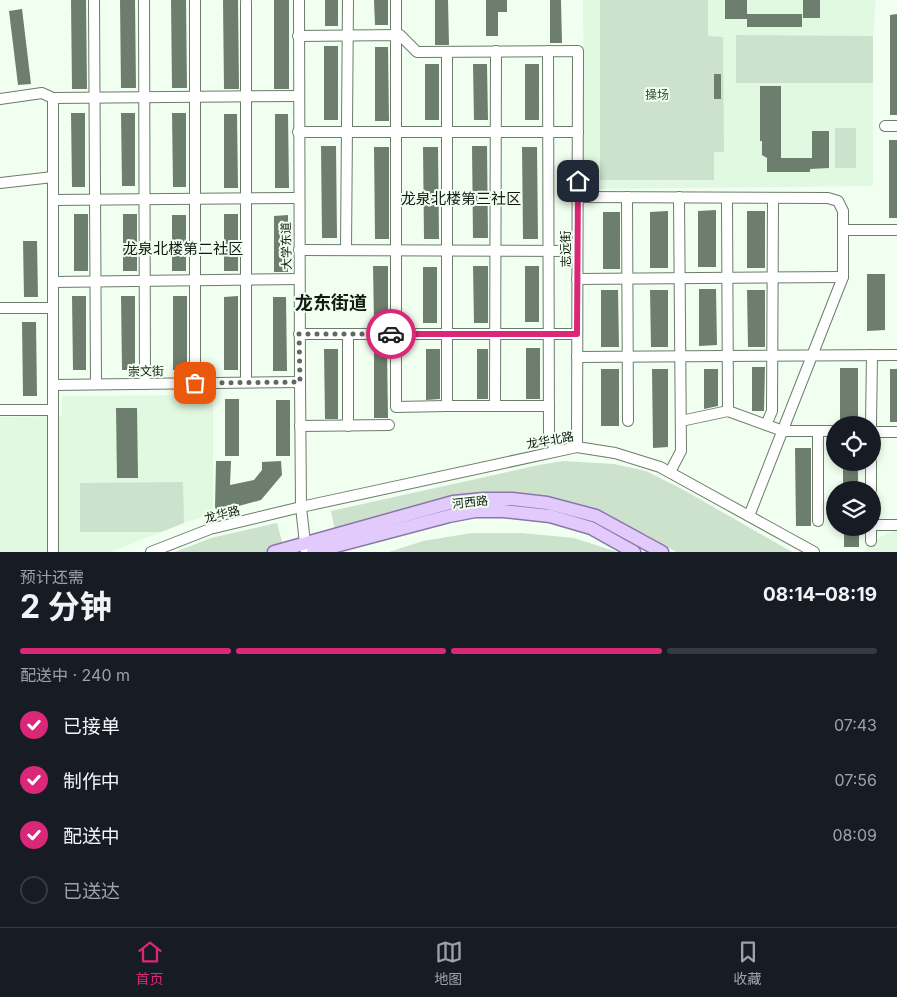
<!DOCTYPE html>
<html lang="zh">
<meta charset="utf-8">
<style>
:root{--surface:#171b24;--page:#20242c;--text:#f1f3f6;--muted:#9ea1a6;--line:#363941;--accent:#db2777}
body{margin:0;font-family:Inter,"Noto Sans SC",sans-serif;background:var(--page);color:var(--text);height:100vh;display:flex;flex-direction:column;font-size:19px;white-space:nowrap}
*{box-sizing:border-box;margin:0}
p{font-size:16px;color:var(--muted)}
.icon{flex:none;width:28px;height:28px;fill:none;stroke:currentColor;stroke-width:2;stroke-linecap:round;stroke-linejoin:round}
.map{position:relative;height:552px;overflow:hidden}
.details{display:flex;flex-direction:column;background:var(--surface);flex:1}
.details>*{flex:none}
.buttons{position:absolute;left:826px;top:416px;display:grid;gap:10px}
.buttons a{display:grid;place-items:center;width:55px;height:55px;border-radius:50%;background:var(--surface);box-shadow:0 2px 8px #0003;font-size:25px}
.pin{position:absolute;display:grid;place-items:center;width:42px;height:42px;color:#fff;margin:-21px;border-radius:10px;box-shadow:0 2px 8px #0006}
.courier{position:absolute;display:grid;place-items:center;width:50px;height:50px;margin:-25px;border:4px solid #db2777;border-radius:50%;background:#fff;color:#222;box-shadow:0 1px 6px #0007}
.headline em{font-style:normal;font-weight:700}
.headline div{display:flex;flex-direction:column-reverse}
.headline{display:flex;align-items:center;justify-content:space-between;height:85px;padding:0 20px}
h1{font-size:32px;font-weight:700;line-height:38px}
.bar{display:grid;grid-template-columns:repeat(4,1fr);gap:8px 5px;align-content:center;height:60px;padding:0 20px}
.bar i{height:6px;border-radius:4px;background:var(--line)}
.bar .current{background:var(--accent)}
.bar p{grid-column:span 4}
ol{padding:0 20px;list-style:none}
li{display:flex;align-items:center;gap:15px;height:55px}
li p{margin-inline-start:auto}
li .icon{padding:5px;border-radius:50%;background:var(--accent);color:#fff;stroke-width:4}
li:last-child{color:var(--muted)}
li i{width:28px;height:28px;border:2px solid var(--line);border-radius:50%}
.tab-bar{display:flex;justify-content:space-around;align-items:center;height:70px;border-top:1px solid var(--line);background:var(--surface);font-size:14px;color:var(--muted)}
.tab-bar a{display:grid;justify-items:center;gap:2px}
.tab-bar .current{color:var(--accent)}
.map>svg:first-child{display:block}
</style>
<div class="map">
<svg width="897" height="552" viewBox="0 0 897 552">
<rect width="100%" height="100%" fill="#f0fff0"/>
<g fill="#e1f9e0">
<path d="M583,0h293l-3,36v150l-289,3z"/>
<path d="M213,395v119l-29,9 -73,29h-111v-135l62,-1v-20z"/>
<path d="M897,528v24h-34l14,-13z"/>
</g>
<g fill="#cde2cc">
<path d="M600,0h108v36l15,1 1,115h-10v28h-114z"/>
<path d="M736,35l137,1v47h-137z"/>
<rect x="835" y="128" width="21" height="40"/>
<path d="M563,461l51,3 32,7 36,18 110,63h-116l-29,-17 -27,-12 -108,-28 -177,36 -4,-20 208,-46z"/>
<path d="M183,482l1,41 -23,9h-81v-49z"/>
<path d="M277,523l6,22 -6,7h-102l36,-14z"/>
<path d="M472,533h49l53,5 43,14h-228l34,-11z"/>
</g>
<g fill="#6e7e6e">
<path d="M71,0h15l1,89h-15z"/>
<path d="M120,0h15l1,88h-15z"/>
<path d="M171,0h15l1,88h-15z"/>
<path d="M223,0h15l1,89h-15z"/>
<rect x="274" y="0" width="15" height="89"/>
<rect x="325" y="0" width="13" height="26"/>
<path d="M374,0h14v25h-13z"/>
<path d="M435,0h13l1,45h-14z"/>
<path d="M486,0h21v12h-9v24h-12z"/>
<path d="M550,0h11l1,43h-12z"/>
<rect x="725" y="0" width="22" height="19"/>
<rect x="803" y="0" width="17" height="18"/>
<path d="M22,9l9,75 -13,1 -9,-74z"/>
<rect x="747" y="14" width="55" height="13"/>
<path d="M897,14v101h-7v-100z"/>
<rect x="324" y="46" width="14" height="74"/>
<path d="M375,47h13l1,74h-14z"/>
<rect x="425" y="64" width="14" height="56"/>
<path d="M473,64h14l1,56h-14z"/>
<rect x="525" y="64" width="14" height="56"/>
<rect x="714" y="74" width="7" height="25"/>
<path d="M760,86h21v72h31v-27h17v37l-19,1v3h-43v-14l-5,-3v-14h-2z"/>
<path d="M71,113h14v74h-13z"/>
<path d="M121,113h14v73h-13z"/>
<path d="M172,113h14v74h-13z"/>
<path d="M224,114h13l1,74h-14z"/>
<path d="M275,114h13l1,74h-14z"/>
<rect x="889" y="140" width="8" height="78"/>
<path d="M321,146h15l1,92h-15z"/>
<path d="M472,146h15l1,92h-15z"/>
<path d="M374,147h15v92h-14z"/>
<path d="M423,147h15l1,92h-15z"/>
<path d="M522,147h15l1,92h-15z"/>
<path d="M716,210v57h-18v-56z"/>
<path d="M668,211v57h-18v-56z"/>
<rect x="747" y="211" width="18" height="57"/>
<rect x="603" y="212" width="17" height="57"/>
<rect x="74" y="214" width="14" height="57"/>
<rect x="123" y="214" width="14" height="57"/>
<rect x="224" y="214" width="14" height="57"/>
<rect x="172" y="215" width="14" height="56"/>
<path d="M288,215v57h-14v-56z"/>
<path d="M23,241h14l1,56h-14z"/>
<path d="M373,266h15v56h-14z"/>
<path d="M473,266h15v57h-14z"/>
<rect x="525" y="266" width="14" height="56"/>
<rect x="423" y="267" width="14" height="56"/>
<path d="M867,274h18v56l-18,1z"/>
<path d="M699,289h17l1,56 -18,1z"/>
<path d="M601,290h17l1,57h-18z"/>
<path d="M650,290h18v57h-17z"/>
<path d="M747,290h18v57h-17z"/>
<path d="M72,296h14v74h-13z"/>
<path d="M121,296h14v74h-13z"/>
<rect x="173" y="296" width="14" height="74"/>
<path d="M238,296v74h-14v-73z"/>
<path d="M273,297h13l1,74h-14z"/>
<path d="M22,322h14l1,74h-14z"/>
<rect x="526" y="348" width="14" height="51"/>
<path d="M324,349h14v70h-13z"/>
<path d="M374,349h13l1,69h-14z"/>
<path d="M426,349h14v50l-14,1z"/>
<rect x="477" y="349" width="11" height="50"/>
<path d="M752,367h13l-1,44h-12z"/>
<path d="M840,368h18v56l-18,1z"/>
<rect x="601" y="369" width="18" height="57"/>
<path d="M652,369h16v78l-15,1z"/>
<path d="M704,369h14v37l-14,3z"/>
<rect x="890" y="369" width="7" height="53"/>
<rect x="225" y="399" width="14" height="57"/>
<rect x="276" y="400" width="14" height="56"/>
<path d="M116,408h21l1,70h-21z"/>
<path d="M795,448h16v78h-15z"/>
<path d="M216,461h15l-1,24 24,-5 8,-10v-8l19,-1 1,14 -21,25 -44,12 -2,-5z"/>
<rect x="843" y="462" width="15" height="28"/>
<rect x="844" y="528" width="15" height="19"/>
</g>
<g fill="none" stroke-linecap="round" stroke-linejoin="round">
<defs>
<g id="minor">
<path d="M94,0l2,384"/>
<path d="M144,0l1,384"/>
<path d="M299,0l1,382 1,125 5,45"/>
<path d="M396,0v407l51,-1"/>
<path d="M246,2v380"/>
<path d="M298,36l102,-1 17,17 161,-1 -1,396"/>
<path d="M548,51l1,387 7,12"/>
<path d="M447,52v354h102"/>
<path d="M0,99l42,-6 11,5 245,-2"/>
<path d="M885,126h12"/>
<path d="M298,132h280"/>
<path d="M0,183l53,-6"/>
<path d="M578,197l250,1 10,3 5,10v19h54"/>
<path d="M627,197l1,224"/>
<path d="M727,198l1,213"/>
<path d="M53,200l245,-2"/>
<path d="M299,250l278,1"/>
<path d="M346,250l2,-250"/>
<path d="M577,279l266,-2"/>
<path d="M53,282l246,-3"/>
<path d="M0,308h53"/>
<path d="M299,334h278"/>
<path d="M348,334v92"/>
<path d="M577,357l320,-2"/>
<path d="M195,383v-383"/>
<path d="M53,385l247,-3"/>
<path d="M495,406l1,-355"/>
<path d="M0,410h53"/>
<path d="M681,421l47,-10 55,20h52"/>
<path d="M766,425l6,-14 1,-213"/>
<path d="M871,425l1,-70"/>
<path d="M300,426l89,-1"/>
<path d="M818,431v90"/>
<path d="M872,432h25"/>
<path d="M670,472l11,-21 -2,-254"/>
<path d="M871,490v-28"/>
<path d="M749,516l94,-239v-47"/>
<path d="M872,525h25"/>
<path d="M871,528v13"/>
<path d="M53,552v-454"/>
<path d="M151,552l59,-23 91,-22 276,-60 38,6 45,14 154,85"/>
</g>
<g id="major">
<path d="M274,552l179,-50 30,-3h29l35,4 49,13 66,36"/>
<path d="M313,552l136,-36 26,-5h28l47,5 41,12 43,24"/>
</g>
</defs>
<use href="#minor" stroke="#6c7c6b" stroke-width="12"/>
<use href="#major" stroke="#8c76a9" stroke-width="15"/>
<use href="#minor" stroke="#fff" stroke-width="10"/>
<use href="#major" stroke="#e2cbfc" stroke-width="12"/>
</g>
<g fill="none" stroke-linecap="round" stroke-linejoin="round">
<path stroke="#606960" stroke-width="5" stroke-dasharray="0 9" d="M195,383l105,-1 -1,-48h92"/>
<path stroke="#db2777" stroke-width="6" d="M391,334h186l1,-153"/>
</g>
<g text-anchor="middle" dominant-baseline="central" stroke-width="4" stroke-linejoin="round" paint-order="stroke">
<g font-size="12" fill="#2c532d" stroke="#f0fff0">
<text x="657" y="94">操场</text>
</g>
<g font-size="12" fill="#121812" stroke="#f0fff0">
<text transform="translate(286 246) rotate(-91)">大学东道</text>
<text transform="translate(565 249) rotate(-90)">志远街</text>
<text transform="translate(146 371) rotate(-1)">崇文街</text>
<text transform="translate(550 440) rotate(-10)">龙华北路</text>
<text transform="translate(470 502) rotate(-6)">河西路</text>
<text transform="translate(222 514) rotate(-14)">龙华路</text>
</g>
<g font-size="15" fill="#121812" stroke="#f0fff0">
<text x="461" y="198">龙泉北楼第三社区</text>
<text x="183" y="248">龙泉北楼第二社区</text>
</g>
<g font-size="18" font-weight="bold" fill="#121812" stroke="#f0fff0">
<text x="331" y="302">龙东街道</text>
</g>
</g>
</svg>
<div class="buttons">
<a><svg class="icon" aria-label="locate" viewBox="0 0 24 24"><circle cx="12" cy="12" r="6"/><path d="M12 2v4M12 18v4M2 12h4M18 12h4"/></svg></a>
<a><svg class="icon" aria-label="layers" viewBox="0 0 24 24"><path d="M12 4l9 5-9 5-9-5zM3 14l9 5 9-5"/></svg></a>
</div>
<div class="pin" style="left:195px;top:383px;background:#ea580c"><svg class="icon" aria-label="bag" viewBox="0 0 24 24"><path d="M5 8h14l-1 12H6zM9 8a3 3 0 0 1 6 0"/></svg></div>
<div class="pin" style="left:578px;top:181px;background:#1f2937"><svg class="icon" aria-label="home" viewBox="0 0 24 24"><path d="M3 11l9-7 9 7M6 9v11h12V9"/></svg></div>
<div class="courier" style="left:391px;top:334px"><svg class="icon" aria-label="car" viewBox="0 0 24 24"><path d="M5 17H2v-5l4-1 3-4h7l3 4 3 1v5h-3M9 17h6M6 11h13"/><circle cx="7" cy="17" r="2"/><circle cx="17" cy="17" r="2"/></svg></div>
</div>
<section class="details">
<div class="headline"><div><h1>2 分钟</h1><p>预计还需</p></div><em>08:14–08:19</em></div>
<div class="bar"><i class="current"></i><i class="current"></i><i class="current"></i><i></i><p>配送中 · 240 m</p></div>
<ol>
<li><svg class="icon" aria-label="check" viewBox="0 0 24 24"><path d="M5 12l5 5 9-10"/></svg>已接单<p>07:43</p></li>
<li><svg class="icon" aria-label="check" viewBox="0 0 24 24"><path d="M5 12l5 5 9-10"/></svg>制作中<p>07:56</p></li>
<li><svg class="icon" aria-label="check" viewBox="0 0 24 24"><path d="M5 12l5 5 9-10"/></svg>配送中<p>08:09</p></li>
<li><i></i>已送达</li>
</ol>
</section>
<nav class="tab-bar">
<a class="current"><svg class="icon" aria-label="home" viewBox="0 0 24 24"><path d="M3 11l9-7 9 7M6 9v11h12V9"/></svg>首页</a>
<a><svg class="icon" aria-label="map" viewBox="0 0 24 24"><path d="M3 6l6-2 6 2 6-2v14l-6 2-6-2-6 2zM9 4v14M15 6v14"/></svg>地图</a>
<a><svg class="icon" aria-label="saved" viewBox="0 0 24 24"><path d="M7 4h10v16l-5-4-5 4z"/></svg>收藏</a>
</nav>
